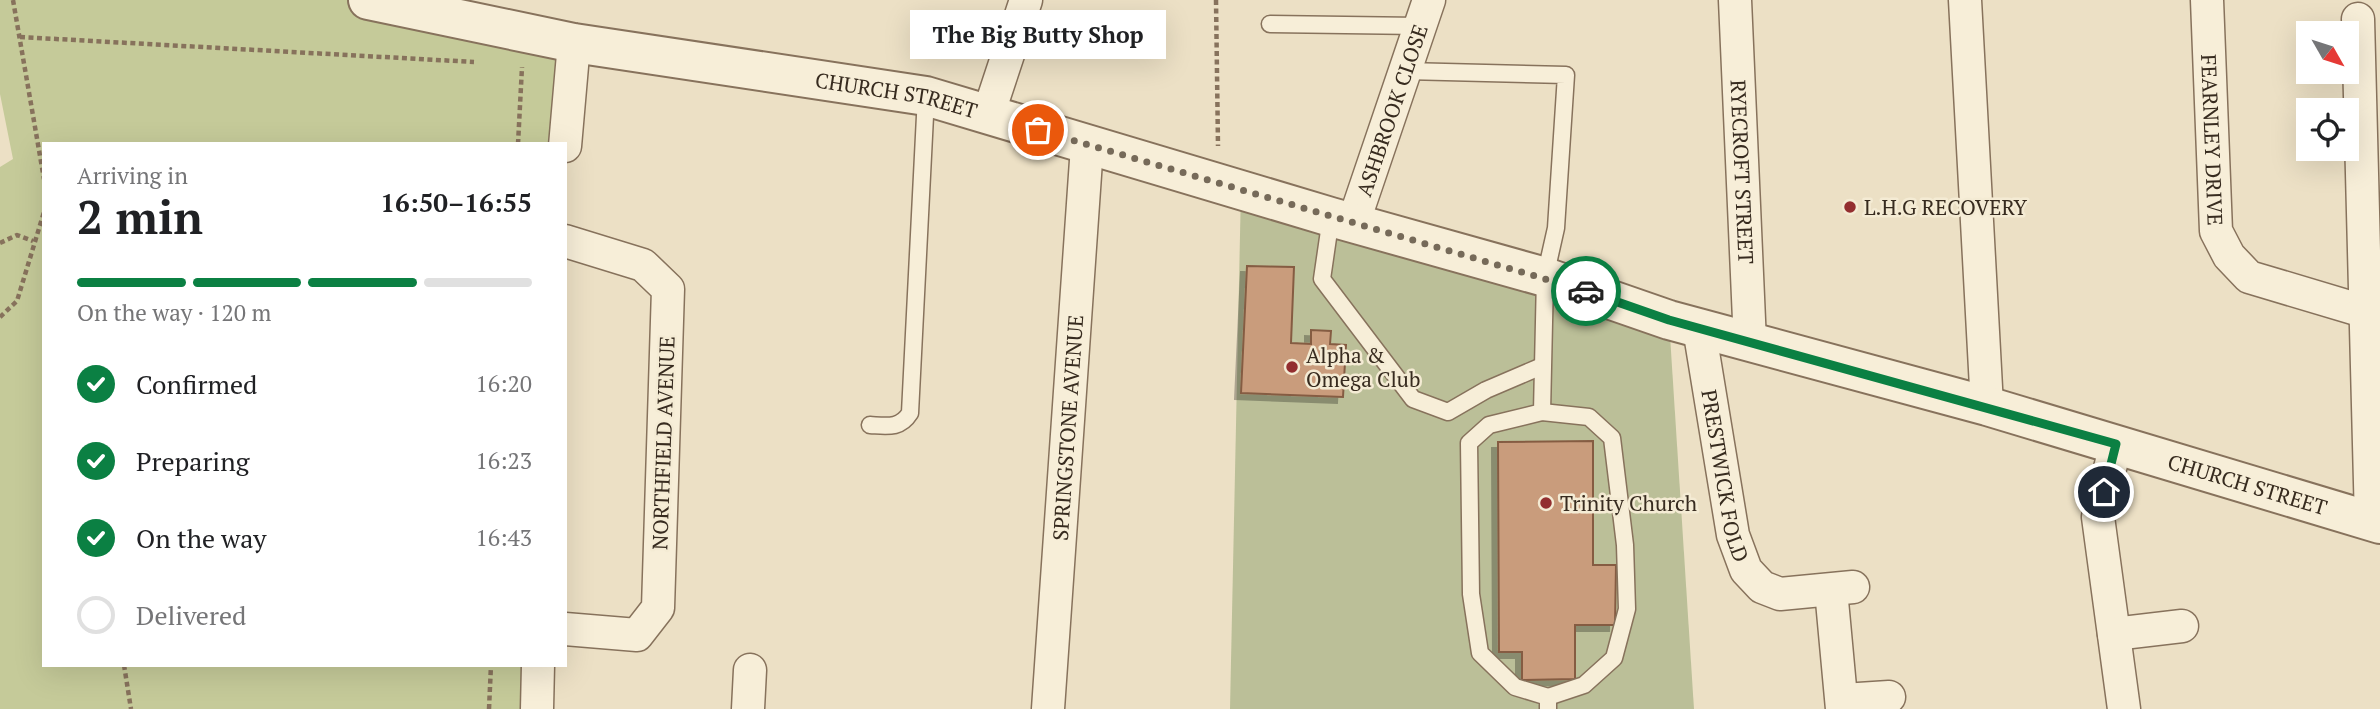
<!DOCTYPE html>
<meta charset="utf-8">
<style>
:root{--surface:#fff;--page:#f2f2f2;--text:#202124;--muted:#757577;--line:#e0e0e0;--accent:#0b8043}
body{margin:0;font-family:"PT Serif",serif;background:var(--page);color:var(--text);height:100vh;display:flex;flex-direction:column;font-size:26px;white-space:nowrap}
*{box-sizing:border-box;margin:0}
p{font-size:23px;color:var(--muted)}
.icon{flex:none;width:38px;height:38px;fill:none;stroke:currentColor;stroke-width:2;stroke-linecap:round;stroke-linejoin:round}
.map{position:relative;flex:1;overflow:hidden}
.details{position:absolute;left:42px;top:142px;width:525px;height:525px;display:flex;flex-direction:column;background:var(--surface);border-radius:0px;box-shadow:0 7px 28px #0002}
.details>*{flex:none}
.needle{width:46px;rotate:129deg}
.fabs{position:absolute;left:2296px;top:21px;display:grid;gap:14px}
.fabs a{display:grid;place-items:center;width:63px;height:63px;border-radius:0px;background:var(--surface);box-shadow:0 7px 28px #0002;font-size:35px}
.pin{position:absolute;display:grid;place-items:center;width:60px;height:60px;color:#fff;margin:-30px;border:4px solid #fff;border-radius:50%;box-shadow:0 2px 7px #0007}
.courier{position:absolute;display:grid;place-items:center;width:70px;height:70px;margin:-35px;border:5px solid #0b8043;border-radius:50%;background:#fff;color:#222;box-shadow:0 2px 9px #0007}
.bubble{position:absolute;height:49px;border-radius:0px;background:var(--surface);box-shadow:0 7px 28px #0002;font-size:23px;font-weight:700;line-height:49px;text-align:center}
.overview em{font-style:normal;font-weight:700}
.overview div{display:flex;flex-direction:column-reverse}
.overview{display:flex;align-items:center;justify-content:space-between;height:119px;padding:0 35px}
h1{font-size:46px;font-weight:700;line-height:52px}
.bar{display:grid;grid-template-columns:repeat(4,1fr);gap:10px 7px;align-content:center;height:84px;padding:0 35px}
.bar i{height:9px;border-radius:5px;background:var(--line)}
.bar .selected{background:var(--accent)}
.bar p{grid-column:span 4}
ol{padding:0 35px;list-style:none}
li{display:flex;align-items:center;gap:21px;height:77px}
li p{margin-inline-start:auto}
li .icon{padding:7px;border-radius:50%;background:var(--accent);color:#fff;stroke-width:4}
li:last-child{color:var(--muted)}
li i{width:38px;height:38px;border:4px solid var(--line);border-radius:50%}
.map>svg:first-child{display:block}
</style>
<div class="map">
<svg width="2380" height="709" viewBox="0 0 2380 709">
<defs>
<filter id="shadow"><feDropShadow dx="-6" dy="6" stdDeviation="0" flood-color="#0004"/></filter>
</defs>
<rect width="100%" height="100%" fill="#ece0c5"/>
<path fill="#c5ca99" d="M0,0h368l206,43 -9,101h-521v521h494l-1,44h-537v-542l13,-8 -13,-65z"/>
<path fill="#bbbf98" d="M1241,188l428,132 25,389h-464z"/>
<g fill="#c99c7c" stroke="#855c43" stroke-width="2" filter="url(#shadow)">
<path d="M1247,266l47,1 -3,76 20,1v-14l20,1 -1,13 16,1 -3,52 -102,-4z"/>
<path d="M1593,441v124h23l-1,60h-40v54l-53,1v-28h-23l-1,-210z"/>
</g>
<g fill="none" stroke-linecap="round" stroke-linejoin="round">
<defs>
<g id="service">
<path d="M1270,24l150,2"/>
<path d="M1405,71l161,4 -10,153 -11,49 -3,135 -53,13 -20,18 2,151 9,59 35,34 33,10v12"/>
<path d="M1331,217l-9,62 91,120 35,13 38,-22 56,-24"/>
<path d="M1542,412l47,5 23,21 13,107 2,64 -13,49 -30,27 -36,12"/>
<path d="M870,425c17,1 30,4 40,-12l16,-317"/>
</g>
<g id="minor">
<path id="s1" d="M1735,0l15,343"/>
<path d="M1965,0l22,406"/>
<path id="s2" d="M2207,0l9,231 13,25 20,21 114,34"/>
<path d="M2358,19l13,502"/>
<path d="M988,115l38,-115"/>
<path d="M565,146l9,-103"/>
<path id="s3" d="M1354,221l75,-221"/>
<path d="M565,241l78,24 25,24 -10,319 -21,27 -72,-6"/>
<path id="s4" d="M1699,328l34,207 13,35 16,17 18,7 73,-7"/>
<path d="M2116,444l-18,73 26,192"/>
<path d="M1831,590l11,119"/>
<path d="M2114,634l68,-8"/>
<path d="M1843,700l46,-3"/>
<path d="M537,709l1,-44"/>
<path d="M748,709l2,-39"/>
<path id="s5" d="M1048,709l39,-563"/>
</g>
<g id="tertiary">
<path id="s6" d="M368,0l206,43 352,53 405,121 214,60 124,43 318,86 393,118"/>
</g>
</defs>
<use href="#service" stroke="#87725c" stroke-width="19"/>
<use href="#minor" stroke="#87725c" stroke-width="35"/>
<use href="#tertiary" stroke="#87725c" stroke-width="42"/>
<g stroke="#87725c" stroke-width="4.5" stroke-dasharray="5 3.5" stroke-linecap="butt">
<path d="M13,0l31,179"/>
<path d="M1216,0l2,146"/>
<path d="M20,37l454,25"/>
<path d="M518,144l4,-77"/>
<path d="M0,243l17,-8 16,6"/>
<path d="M0,317l17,-16 27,-89"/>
<path d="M124,665l7,44"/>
<path d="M489,709l2,-44"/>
</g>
<use href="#service" stroke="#f7eed8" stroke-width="16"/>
<use href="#minor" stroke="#f7eed8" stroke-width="32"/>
<use href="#tertiary" stroke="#f7eed8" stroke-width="38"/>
</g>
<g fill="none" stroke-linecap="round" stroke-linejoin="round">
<path stroke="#766a59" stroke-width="7" stroke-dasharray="0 12.6" d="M1038,130l548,161"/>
<path stroke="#0b8043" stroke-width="9" d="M1586,291l83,29 447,124 -12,48"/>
</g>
<g fill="#932e2f" stroke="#f4ebd4" stroke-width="2.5">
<circle cx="1850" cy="207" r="7"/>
<circle cx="1292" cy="367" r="7"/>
<circle cx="1546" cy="503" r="7"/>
</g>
<g text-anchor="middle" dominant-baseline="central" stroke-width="5" stroke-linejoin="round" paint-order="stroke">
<g font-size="21" fill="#372b1f" stroke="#f4ebd4">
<text stroke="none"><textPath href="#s6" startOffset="537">CHURCH STREET</textPath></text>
<text stroke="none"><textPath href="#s3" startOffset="117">ASHBROOK CLOSE</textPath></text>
<text stroke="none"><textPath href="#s2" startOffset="140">FEARNLEY DRIVE</textPath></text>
<text stroke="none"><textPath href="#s1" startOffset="172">RYECROFT STREET</textPath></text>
<text stroke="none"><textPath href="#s5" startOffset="282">SPRINGSTONE AVENUE</textPath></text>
<text transform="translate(663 443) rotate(-88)">NORTHFIELD AVENUE</text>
<text stroke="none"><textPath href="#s4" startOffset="150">PRESTWICK FOLD</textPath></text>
<text stroke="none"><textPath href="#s6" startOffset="1944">CHURCH STREET</textPath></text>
</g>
<g font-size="21" fill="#372b1f" stroke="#f4ebd4" text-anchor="start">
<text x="1864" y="207">L.H.G RECOVERY</text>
<text x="1306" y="355">Alpha &amp;<tspan x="1306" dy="24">Omega Club</tspan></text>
<text x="1560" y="503">Trinity Church</text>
</g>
</g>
</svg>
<div class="fabs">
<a><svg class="needle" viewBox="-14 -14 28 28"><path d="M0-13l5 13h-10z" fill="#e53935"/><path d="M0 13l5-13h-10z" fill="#757577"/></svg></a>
<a><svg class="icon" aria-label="locate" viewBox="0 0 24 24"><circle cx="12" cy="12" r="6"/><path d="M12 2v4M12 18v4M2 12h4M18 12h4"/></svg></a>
</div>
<div class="pin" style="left:1038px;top:130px;background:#ea580c"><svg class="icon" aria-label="bag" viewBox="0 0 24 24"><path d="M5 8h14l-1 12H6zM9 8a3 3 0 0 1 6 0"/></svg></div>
<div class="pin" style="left:2104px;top:492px;background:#1f2937"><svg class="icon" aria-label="home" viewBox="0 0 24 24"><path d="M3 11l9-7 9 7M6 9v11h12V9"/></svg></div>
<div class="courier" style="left:1586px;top:291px"><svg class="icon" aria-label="car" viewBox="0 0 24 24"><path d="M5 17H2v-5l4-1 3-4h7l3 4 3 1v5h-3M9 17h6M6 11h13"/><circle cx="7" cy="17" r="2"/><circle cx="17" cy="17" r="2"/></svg></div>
<div class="bubble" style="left:910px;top:10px;width:256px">The Big Butty Shop</div>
<section class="details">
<div class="overview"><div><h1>2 min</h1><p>Arriving in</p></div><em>16:50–16:55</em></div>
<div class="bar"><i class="selected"></i><i class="selected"></i><i class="selected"></i><i></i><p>On the way · 120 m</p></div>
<ol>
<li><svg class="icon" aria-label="check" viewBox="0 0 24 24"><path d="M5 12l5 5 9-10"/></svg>Confirmed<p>16:20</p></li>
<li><svg class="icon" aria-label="check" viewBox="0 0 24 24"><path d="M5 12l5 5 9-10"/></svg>Preparing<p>16:23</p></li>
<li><svg class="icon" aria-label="check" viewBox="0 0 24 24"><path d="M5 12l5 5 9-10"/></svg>On the way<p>16:43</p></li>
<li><i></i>Delivered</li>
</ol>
</section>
</div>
